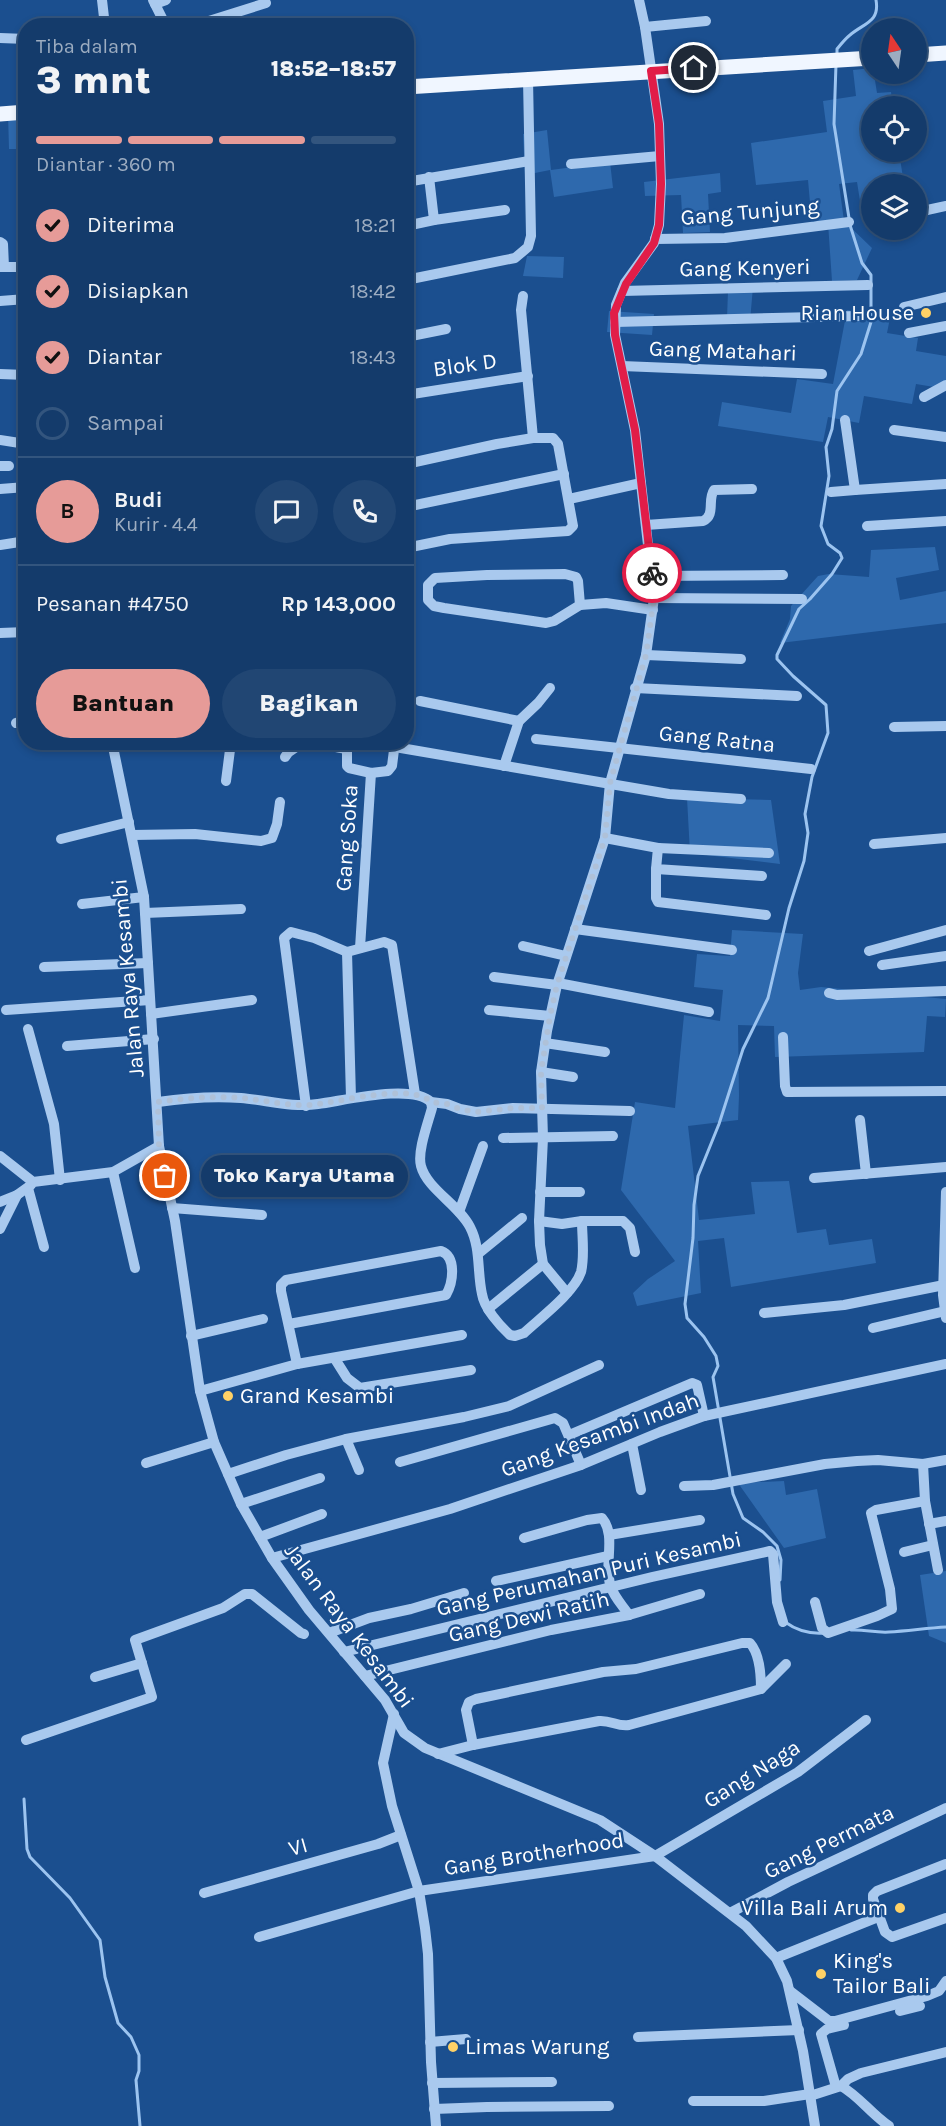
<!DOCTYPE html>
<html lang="id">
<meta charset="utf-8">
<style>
:root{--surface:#143b6b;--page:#214673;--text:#f1f3f6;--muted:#9dadc1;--line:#33557e;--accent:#e69b98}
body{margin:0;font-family:Karla,sans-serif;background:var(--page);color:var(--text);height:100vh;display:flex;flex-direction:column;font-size:22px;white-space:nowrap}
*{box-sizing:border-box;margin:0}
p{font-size:20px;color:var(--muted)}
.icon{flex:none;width:33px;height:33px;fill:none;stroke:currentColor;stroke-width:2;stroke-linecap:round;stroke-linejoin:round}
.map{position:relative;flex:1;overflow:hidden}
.side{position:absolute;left:18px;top:18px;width:396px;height:732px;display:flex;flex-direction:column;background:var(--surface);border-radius:24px;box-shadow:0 3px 9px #0003,0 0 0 2px var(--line)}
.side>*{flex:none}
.needle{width:39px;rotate:347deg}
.buttons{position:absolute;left:861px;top:18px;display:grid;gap:12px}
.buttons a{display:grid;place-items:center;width:66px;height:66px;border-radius:50%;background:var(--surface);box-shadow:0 3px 9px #0003,0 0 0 2px var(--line);font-size:30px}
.pin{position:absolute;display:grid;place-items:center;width:51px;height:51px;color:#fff;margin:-26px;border:3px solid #fff;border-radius:50%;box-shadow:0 2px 6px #0007}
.courier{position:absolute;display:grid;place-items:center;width:60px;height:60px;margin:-30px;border:4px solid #e11d48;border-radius:50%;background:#fff;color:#222;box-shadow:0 2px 8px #0007}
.bubble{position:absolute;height:42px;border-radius:21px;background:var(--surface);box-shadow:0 3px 9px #0003,0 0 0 2px var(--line);font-size:20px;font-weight:800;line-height:42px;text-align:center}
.headline em{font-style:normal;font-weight:800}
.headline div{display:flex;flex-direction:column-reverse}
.headline{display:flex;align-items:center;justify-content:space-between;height:102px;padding:0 18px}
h1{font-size:39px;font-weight:800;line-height:45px}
.bar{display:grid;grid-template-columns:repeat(4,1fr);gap:9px 6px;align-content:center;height:72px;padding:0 18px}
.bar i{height:8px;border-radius:4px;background:var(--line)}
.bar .active{background:var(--accent)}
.bar p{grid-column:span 4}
.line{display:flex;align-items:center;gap:15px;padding:0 18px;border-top:2px solid var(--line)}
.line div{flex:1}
.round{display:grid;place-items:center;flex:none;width:63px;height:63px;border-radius:32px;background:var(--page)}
ol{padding:0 18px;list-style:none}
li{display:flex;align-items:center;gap:18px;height:66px}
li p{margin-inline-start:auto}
li .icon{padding:6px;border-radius:50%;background:var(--accent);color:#111;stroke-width:4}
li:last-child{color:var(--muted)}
li i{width:33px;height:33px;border:3px solid var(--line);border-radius:50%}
.action{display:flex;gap:12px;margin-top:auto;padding:12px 18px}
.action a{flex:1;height:69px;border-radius:36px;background:var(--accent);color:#111;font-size:24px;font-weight:800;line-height:69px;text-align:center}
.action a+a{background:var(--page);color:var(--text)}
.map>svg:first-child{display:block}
</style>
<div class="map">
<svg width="946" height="2126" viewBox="0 0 946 2126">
<rect width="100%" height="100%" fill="#1b4f8f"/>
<g fill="#2e69ad">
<path d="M871,68l1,6h2l3,19 14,-1 2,14h-21v46h27l5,32h-32l-1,35 -8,1 -6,-38 -18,2 5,37 28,27 -15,32 -25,1 -4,-58 -16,2 -4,-45 -52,5 -5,-42 76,-11 -4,-31 33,-5 -3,-26z"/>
<path d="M25,113v55h-8v-19h-8l-1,-35z"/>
<path d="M547,130l4,40 59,-8 3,26 -59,9 -4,-27 -25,5 -2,-41z"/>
<path d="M720,173l1,19 -13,2 2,38 -27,1 -2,-38 -36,1 -1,-14z"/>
<path d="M527,256l37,1 -1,21 -40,-2z"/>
<path d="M753,287l-3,34 -23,-3 1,-27z"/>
<path d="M847,310l43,8 -3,15 31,5 -2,13 30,5v33l-30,-5 -4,20 -48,-8 -5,27 -31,-6 -5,25 -105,-16 4,-24 69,11 6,-34 36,5z"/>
<path d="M609,311l45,3 -2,21 -45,-3z"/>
<path d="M935,547l4,23 -43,8 4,22 46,-9v32l-166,20 10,-24 1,-13 27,-30 11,-2 40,3 2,-27z"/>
<path d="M687,798l84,2 9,64 -90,-11z"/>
<path d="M732,930l71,4 -5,39 2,17 21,-3 125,12 -1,18 -18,-1 -3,36 -149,5 -1,-31 -36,-1 1,71 -1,24 -50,6 11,94 56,-6 -4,-32 38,-1 8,52 29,-4 3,16 43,-6 4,24 -145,24 -7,-49 -26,3 3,52 -64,13 -4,-13 15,-14 27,-18 -54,-71 14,-88 40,6 9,-93 36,6 3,-31 -29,-3 3,-33 33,2z"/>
<path d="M784,1481l2,14 31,-6 9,49 -42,10 -46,-65z"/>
<path d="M946,1571v72l-17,-7 -9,-61z"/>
</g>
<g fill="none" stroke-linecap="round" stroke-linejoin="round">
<g stroke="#9cc4f0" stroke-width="3">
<path d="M837,54v-5c4,-5 8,-10 13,-14 14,-12 30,-13 26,-35"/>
<path d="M836,64l-2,60 15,94"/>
<path d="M780,1580l1,-20 -4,-14 -14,-14 -20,-14 -10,-24 -20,-117 5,-11 -2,-10 -12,-19 -17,-19 -2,-14 8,-66 1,-33 4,-29 21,-52 24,-75 25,-51 21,-90 15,-47 4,-28 -3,-19 7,-37 16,-44 -2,-28 -33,-29 -16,-17v-4l22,-46 11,-10 22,-25 10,-16 -2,-5 -12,-9 -7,-18 8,-50 -3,-29 6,-18 5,-38 24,-37 10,-32v-47l-9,-12 -12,-38"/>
<path d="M785,1622c11,8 25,12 39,11"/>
<path d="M851,1630c13,-1 24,3 38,2 19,-1 38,-4 57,-5"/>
<path d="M24,1799l3,50 3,8 40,41 30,42 5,37 13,46 13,14 8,18v16l-3,9 4,46"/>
</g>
<g stroke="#a9c9ee" stroke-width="10">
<path d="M102,0l3,26"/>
<path d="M153,0l13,26"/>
<path d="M155,4l11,-4"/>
<path d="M264,21l2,5"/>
<path d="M193,26l73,-23"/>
<path d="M645,27l61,-6"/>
<path d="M0,38l26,1"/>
<path d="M571,164l89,-8"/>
<path d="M429,177l5,43 71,-10"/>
<path d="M406,182l123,-21"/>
<path d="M918,212l28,-6"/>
<path d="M406,226l28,-6"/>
<path d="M655,239l70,-1 124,-16"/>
<path d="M0,242l3,2 1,23"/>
<path d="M0,267h26"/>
<path d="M406,280l109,-22 13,-11 3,-11 -3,-157"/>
<path d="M622,291l246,-6"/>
<path d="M523,296l-2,14 12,128"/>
<path d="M0,301l26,-2"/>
<path d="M904,307l42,-10"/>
<path d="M615,322l243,-6"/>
<path d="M909,333l37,-7"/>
<path d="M406,337l40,-8"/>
<path d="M622,366l200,8"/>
<path d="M0,374l26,1"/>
<path d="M406,395l122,-19"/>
<path d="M924,397l22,-12"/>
<path d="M845,420l10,70 91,-6"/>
<path d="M894,430l52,7"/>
<path d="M0,440l26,4"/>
<path d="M406,464l91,-20 36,-6h20l5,6 15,82 -5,5 -118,8 -44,9"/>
<path d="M0,466h9"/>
<path d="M0,489l26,-2"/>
<path d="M831,492l24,-2"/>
<path d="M569,499l72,-16"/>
<path d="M406,507l158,-33"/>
<path d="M646,525l57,-4c13,-6 4,-21 11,-31l38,-1"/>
<path d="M867,526l79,-5"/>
<path d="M0,545l26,-4"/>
<path d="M565,574l11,3 2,4 2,24 -26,16 -8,2 -102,-15 -10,-2 -6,-6v-15l7,-7 52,-3z"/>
<path d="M652,576l131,-1"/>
<path d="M654,598l148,1"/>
<path d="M580,605l26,-2 47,7"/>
<path d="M0,633l26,-1"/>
<path d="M646,655l95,4"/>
<path d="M635,688l162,8"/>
<path d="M420,701l99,20"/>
<path d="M16,723l10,-2"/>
<path d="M894,727l52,-1"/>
<path d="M536,739l275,30"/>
<path d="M112,742l32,155 15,249 16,75 25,170 14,51 27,62 31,54 37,52 76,90 19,33 21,15 175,72 55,36 91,70 30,32 11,23 16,70 12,75"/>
<path d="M347,742v24l2,2 22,5 17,-2 4,-5 3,-24"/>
<path d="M395,747l274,47 72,5"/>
<path d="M285,757c13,-21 41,-11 62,-8"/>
<path d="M504,766l15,-45 19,-18 12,-15"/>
<path d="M226,781l5,-39"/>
<path d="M132,835l63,-1 66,7 11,-3 5,-14 3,-22"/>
<path d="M605,838l53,10 -2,21 106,7"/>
<path d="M61,839l68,-17"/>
<path d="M874,844l72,-6"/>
<path d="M658,848l111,5"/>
<path d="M656,869v29l2,4 108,13"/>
<path d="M82,904l62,-7"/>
<path d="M145,913l96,-4"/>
<path d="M575,929l157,21"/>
<path d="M523,946l43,10"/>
<path d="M360,948l11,-175"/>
<path d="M869,951l77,-21"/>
<path d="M347,952l4,146"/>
<path d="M882,965l64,-9"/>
<path d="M44,967l104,-4"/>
<path d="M494,977l63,8"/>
<path d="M558,983l151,29"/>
<path d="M829,993l8,2 109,-4"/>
<path d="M6,1010l144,-10"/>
<path d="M489,1010l61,6"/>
<path d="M151,1014l101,-14"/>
<path d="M28,1029l26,95 6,56"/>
<path d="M783,1037l2,49 2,6 159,-1"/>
<path d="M545,1043l60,9"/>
<path d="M67,1046l87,-7"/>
<path d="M541,1072l32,5"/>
<path d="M158,1102c27,-4 55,-6 83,-4 25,2 52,10 77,6 25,-3 94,-21 113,-2l16,2 13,5 16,3 37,-4 117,3"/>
<path d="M431,1102l1,6c-4,15 -15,44 -11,58 6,23 38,39 49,61 11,21 7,45 12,67 2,14 18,32 28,41l5,1 9,-3c16,-15 50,-40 57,-61 4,-16 1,-35 1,-51"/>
<path d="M306,1106l-22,-168 7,-6 23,6 33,14 37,-10 8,3 23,149"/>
<path d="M860,1120l6,54"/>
<path d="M503,1138l110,-2"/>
<path d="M0,1156l33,26 80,-10 46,-26"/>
<path d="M113,1172l22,96"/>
<path d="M814,1178l132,-11"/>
<path d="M28,1188l16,59"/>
<path d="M540,1192h40"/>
<path d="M946,1192l-3,103 3,23"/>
<path d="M0,1202l17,-7 14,-10"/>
<path d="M172,1208l90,7"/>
<path d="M459,1212l24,-66"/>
<path d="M539,1221l23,3 20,-3h41l7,7 5,24"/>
<path d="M0,1229l17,-34"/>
<path d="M478,1254l44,-36"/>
<path d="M567,1293l-24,-29 -3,-19 -1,-24 4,-83 -2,-66 6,-41 10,-46 48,-147 5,-55 36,-128 8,-57 -19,-168 -20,-95 1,-30 9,-22 29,-40 5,-18 2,-41 -2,-60 -14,-97 -6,-27"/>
<path d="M488,1309l55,-45"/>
<path d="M764,1313l80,-8 100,-20"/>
<path d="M289,1324l157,-29c7,-12 11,-38 -5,-44l-155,29 -5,5v6l16,73"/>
<path d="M873,1328l72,-17"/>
<path d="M191,1336l72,-17"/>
<path d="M335,1359l12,19 13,10 111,-18"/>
<path d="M200,1391l97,-27 165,-29"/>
<path d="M569,1435l123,-52 5,2 7,31"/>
<path d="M346,1439l13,31"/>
<path d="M632,1444l9,46"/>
<path d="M400,1462l155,-44 8,5 18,42"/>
<path d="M146,1463l68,-21"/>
<path d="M923,1464l2,37 13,69"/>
<path d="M228,1474l58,-19 60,-16 118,-22 45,-11 90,-41"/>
<path d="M684,1486l29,-1 112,-21 32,-3 21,-1 45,4 23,-4"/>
<path d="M241,1504l79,-26"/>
<path d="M929,1524l17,-3"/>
<path d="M609,1535l91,-15"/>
<path d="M260,1537l62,-23"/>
<path d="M524,1538l63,-18 15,-2c15,17 1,48 9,69 3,10 12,19 18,28"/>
<path d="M904,1552l29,-7"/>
<path d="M272,1558l178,-49 131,-44 79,-33 44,-16 242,-52"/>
<path d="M496,1581l112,-25"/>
<path d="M815,1602l7,26 6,5 49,-17 15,-7 -2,-20 -19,-76 5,-3 49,-9"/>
<path d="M329,1633l40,-15 42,-9 53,-16"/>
<path d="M344,1652l308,-75 118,-26 3,3 4,48 6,20"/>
<path d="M365,1676l186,-46 78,-15 71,-21"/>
<path d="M95,1677l47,-14"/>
<path d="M394,1714l-11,49 9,43 27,85 6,37 3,26 3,108 5,64"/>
<path d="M26,1740l126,-43 -17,-57 88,-32 22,-14h7l49,39 3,1"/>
<path d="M473,1745l-7,-35 3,-8 7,-3 127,-27 33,-3 106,-26h8c10,11 11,32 11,46"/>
<path d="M438,1754l35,-9 126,-24c12,-1 19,6 30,4l132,-36 25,-25"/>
<path d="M946,1864l-69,27 -4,4v4l12,33 7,5 54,-19"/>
<path d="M204,1893l174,-49 23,-9"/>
<path d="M730,1913l58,-31 158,-74"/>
<path d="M259,1937l160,-46 236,-35 143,-84 68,-52"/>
<path d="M776,1958l102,-41"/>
<path d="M790,1991l39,30h6l92,-25 12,-5 7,-10"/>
<path d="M900,2011l20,-5"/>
<path d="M638,2037l161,-7"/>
<path d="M430,2042l36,-3"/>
<path d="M432,2083l120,-1"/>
<path d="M841,2086c18,10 30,28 48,40"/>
<path d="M836,2087l-15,-53 6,-5 17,-4"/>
<path d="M810,2096l31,-10 7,-7 13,-6 85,-21"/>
<path d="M693,2101h71l46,-7"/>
<path d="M434,2109l53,-2 122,-1"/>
</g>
<g stroke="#f0f6ff" stroke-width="15">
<path d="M916,55l30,-2"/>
<path d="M406,87l466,-29"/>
<path d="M0,114l26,-2"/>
</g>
</g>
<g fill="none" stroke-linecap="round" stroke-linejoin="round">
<path stroke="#afc1d8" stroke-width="6" stroke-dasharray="0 10.8" d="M165,1176l-6,-30 -1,-44c27,-4 55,-6 83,-4 25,2 52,10 77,6 25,-3 95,-21 113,-2l16,2 13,5 16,3 37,-4h29l-1,-36 9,-56 7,-31 48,-147 5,-55 36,-128 8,-57 -2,-25"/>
<path stroke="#e11d48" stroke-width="8" d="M652,573l-17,-143 -20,-95 -1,-22 12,-29 28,-41 5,-18 2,-41 -2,-60 -8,-53 43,-3"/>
</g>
<g fill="#ffd166" stroke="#1b4f8f" stroke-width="2">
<circle cx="926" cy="313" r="6"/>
<circle cx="228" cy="1396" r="6"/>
<circle cx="900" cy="1908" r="6"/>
<circle cx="821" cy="1974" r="6"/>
<circle cx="453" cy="2047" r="6"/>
</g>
<g text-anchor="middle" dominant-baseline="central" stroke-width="5" stroke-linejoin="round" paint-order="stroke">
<g font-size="22" fill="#fff" stroke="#1b4f8f">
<text transform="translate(750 212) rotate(-5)">Gang Tunjung</text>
<text transform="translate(745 268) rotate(-1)">Gang Kenyeri</text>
<text transform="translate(723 351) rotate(2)">Gang Matahari</text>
<text transform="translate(465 365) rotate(-8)">Blok D</text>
<text transform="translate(717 739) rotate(6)">Gang Ratna</text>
<text transform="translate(347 838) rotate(-86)">Gang Soka</text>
<text transform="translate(128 978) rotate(-95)">Jalan Raya Kesambi</text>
<text transform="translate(600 1435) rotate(-20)">Gang Kesambi Indah</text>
<text transform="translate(589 1574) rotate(-13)">Gang Perumahan Puri Kesambi</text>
<text transform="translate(529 1617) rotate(-13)">Gang Dewi Ratih</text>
<text transform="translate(349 1626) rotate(53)">Jalan Raya Kesambi</text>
<text transform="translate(752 1774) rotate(-32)">Gang Naga</text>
<text transform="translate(829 1842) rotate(-26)">Gang Permata</text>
<text transform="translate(298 1847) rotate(-16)">VI</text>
<text transform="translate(534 1854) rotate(-9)">Gang Brotherhood</text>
</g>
<g font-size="22" fill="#fff" stroke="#1b4f8f" text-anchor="start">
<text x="914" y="313" text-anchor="end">Rian House</text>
<text x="240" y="1396">Grand Kesambi</text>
<text x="888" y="1908" text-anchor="end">Villa Bali Arum</text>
<text x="833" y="1961">King's<tspan x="833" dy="25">Tailor Bali</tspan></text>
<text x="465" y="2047">Limas Warung</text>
</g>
</g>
</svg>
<div class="buttons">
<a><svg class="needle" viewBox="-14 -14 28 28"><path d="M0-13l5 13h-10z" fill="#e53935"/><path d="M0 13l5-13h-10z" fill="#9dadc1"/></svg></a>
<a><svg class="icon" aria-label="locate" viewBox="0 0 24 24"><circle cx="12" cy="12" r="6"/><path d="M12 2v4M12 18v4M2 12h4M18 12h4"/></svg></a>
<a><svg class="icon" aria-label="layers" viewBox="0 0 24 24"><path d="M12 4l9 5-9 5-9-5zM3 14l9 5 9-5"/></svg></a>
</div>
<div class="pin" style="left:165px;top:1176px;background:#ea580c"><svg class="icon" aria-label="bag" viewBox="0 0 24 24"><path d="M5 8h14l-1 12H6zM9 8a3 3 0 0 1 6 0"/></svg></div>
<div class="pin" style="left:694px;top:68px;background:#1f2937"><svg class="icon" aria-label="home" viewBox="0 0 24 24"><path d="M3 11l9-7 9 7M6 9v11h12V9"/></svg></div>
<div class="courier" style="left:652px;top:573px"><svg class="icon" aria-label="bike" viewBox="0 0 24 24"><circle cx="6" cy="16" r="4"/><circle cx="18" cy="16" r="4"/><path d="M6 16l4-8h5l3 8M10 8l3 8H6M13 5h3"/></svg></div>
<div class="bubble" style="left:201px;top:1155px;width:207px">Toko Karya Utama</div>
<section class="side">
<div class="headline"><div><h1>3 mnt</h1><p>Tiba dalam</p></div><em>18:52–18:57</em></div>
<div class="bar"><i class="active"></i><i class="active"></i><i class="active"></i><i></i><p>Diantar · 360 m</p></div>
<ol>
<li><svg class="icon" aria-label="check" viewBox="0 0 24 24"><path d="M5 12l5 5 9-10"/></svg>Diterima<p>18:21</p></li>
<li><svg class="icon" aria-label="check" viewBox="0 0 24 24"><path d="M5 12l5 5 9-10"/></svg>Disiapkan<p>18:42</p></li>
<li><svg class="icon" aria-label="check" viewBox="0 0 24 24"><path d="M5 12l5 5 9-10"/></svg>Diantar<p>18:43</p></li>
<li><i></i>Sampai</li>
</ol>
<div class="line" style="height:108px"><b class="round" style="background:var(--accent);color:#111">B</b><div><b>Budi</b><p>Kurir · 4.4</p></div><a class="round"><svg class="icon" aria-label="chat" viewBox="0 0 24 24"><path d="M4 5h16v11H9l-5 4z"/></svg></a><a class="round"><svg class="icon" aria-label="phone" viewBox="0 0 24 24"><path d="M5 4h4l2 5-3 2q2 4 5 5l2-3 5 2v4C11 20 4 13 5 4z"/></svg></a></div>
<div class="line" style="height:78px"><div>Pesanan #4750</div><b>Rp 143,000</b></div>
<div class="action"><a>Bantuan</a><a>Bagikan</a></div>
</section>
</div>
